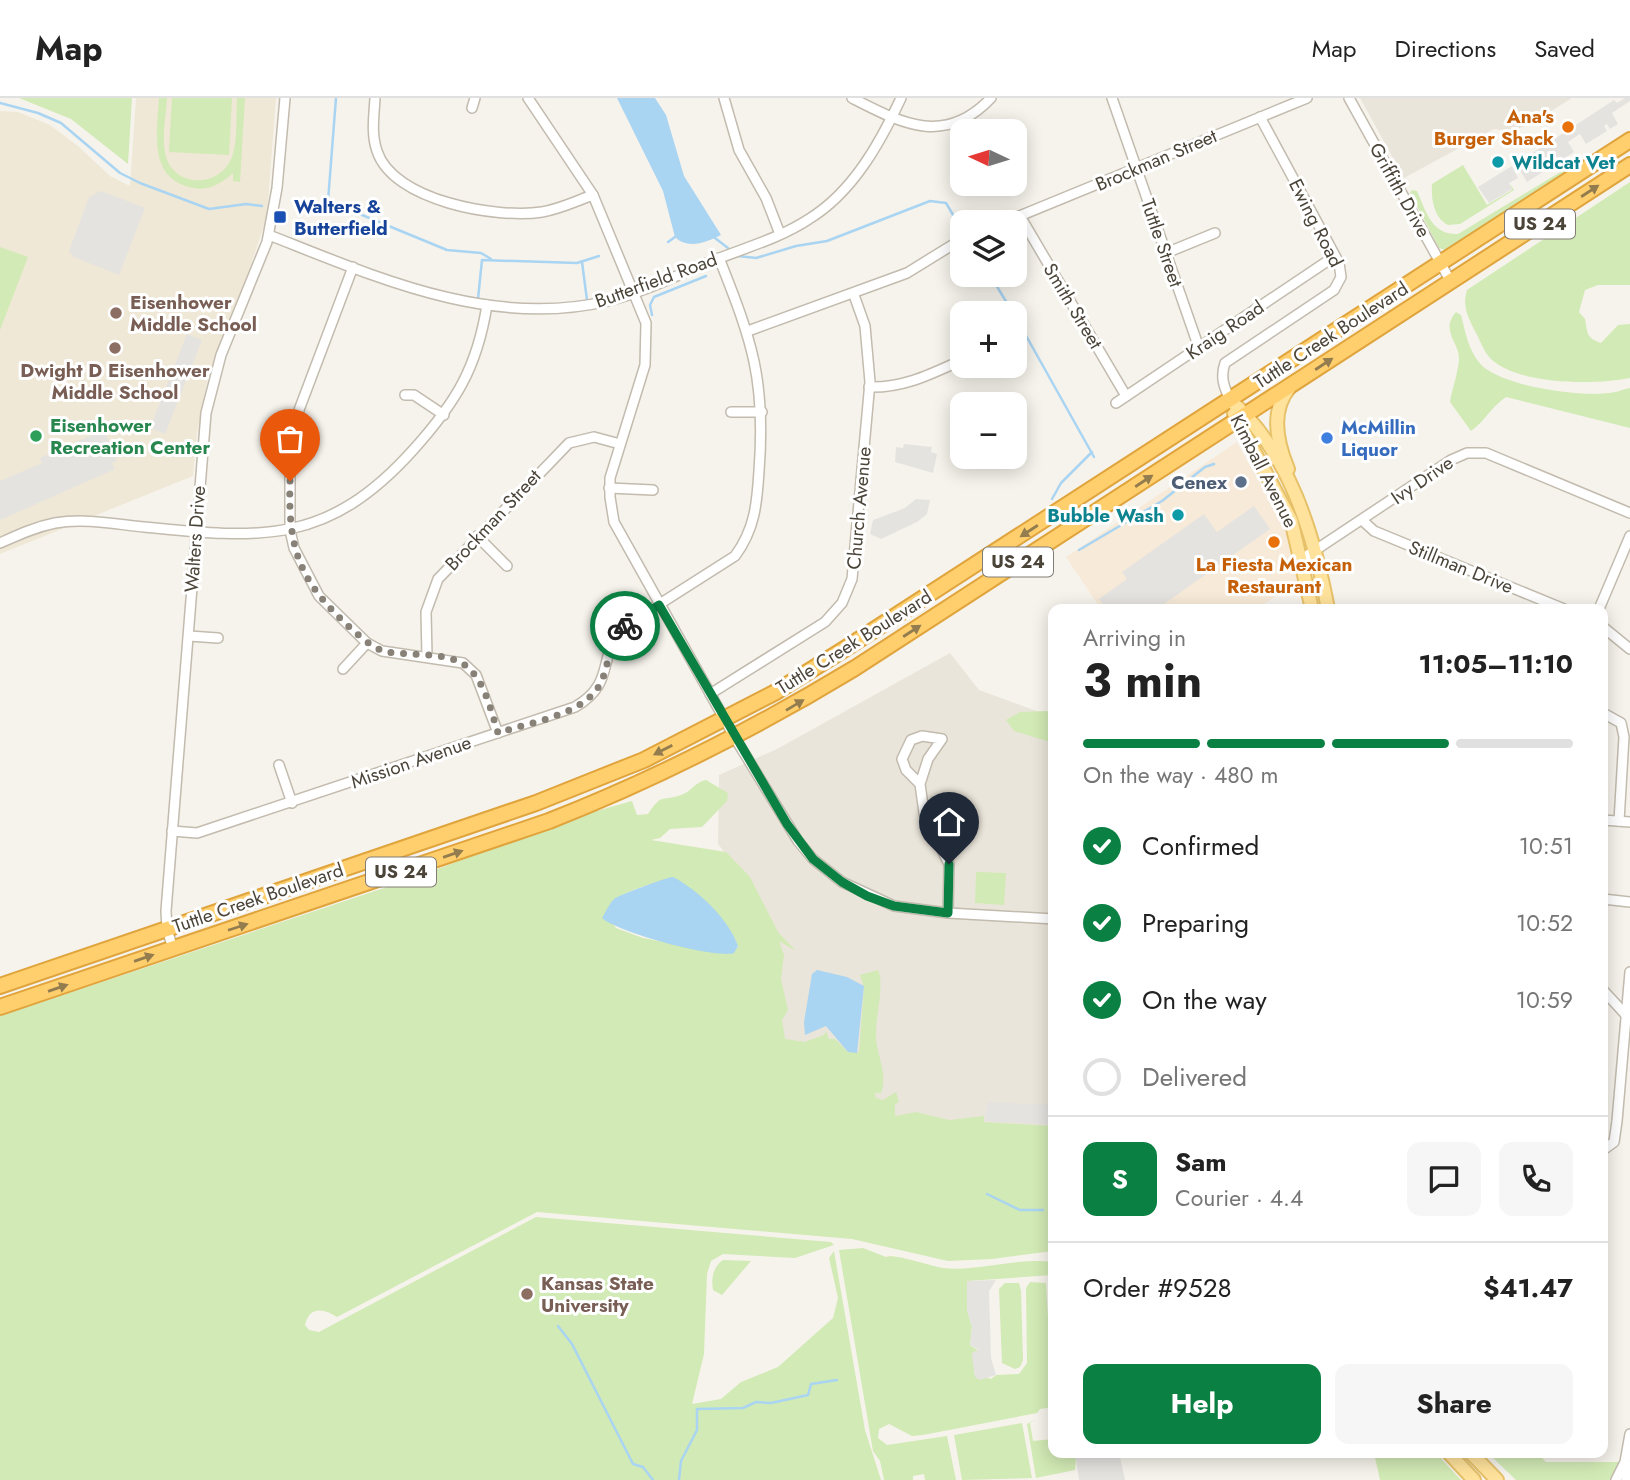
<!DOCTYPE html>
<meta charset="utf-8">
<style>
:root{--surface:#fff;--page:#f6f6f6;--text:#222;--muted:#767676;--line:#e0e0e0;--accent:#0b8043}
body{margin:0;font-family:Jost,sans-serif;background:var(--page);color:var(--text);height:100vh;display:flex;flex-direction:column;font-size:26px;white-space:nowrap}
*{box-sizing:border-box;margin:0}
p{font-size:23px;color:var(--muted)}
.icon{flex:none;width:38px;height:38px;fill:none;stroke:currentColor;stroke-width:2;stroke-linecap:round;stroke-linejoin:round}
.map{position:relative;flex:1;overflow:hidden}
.drawer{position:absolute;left:1048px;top:506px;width:560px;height:854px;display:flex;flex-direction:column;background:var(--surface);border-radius:14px;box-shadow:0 4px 18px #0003}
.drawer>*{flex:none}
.needle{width:46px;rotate:274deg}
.buttons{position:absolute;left:950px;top:21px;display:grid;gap:14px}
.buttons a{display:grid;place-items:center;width:77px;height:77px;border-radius:14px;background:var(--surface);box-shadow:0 4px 18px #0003;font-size:35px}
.pin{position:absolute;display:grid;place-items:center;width:60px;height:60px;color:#fff;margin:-72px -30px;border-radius:50% 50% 50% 0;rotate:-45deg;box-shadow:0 0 7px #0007}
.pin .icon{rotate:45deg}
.courier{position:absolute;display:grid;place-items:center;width:70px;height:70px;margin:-35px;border:5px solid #0b8043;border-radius:50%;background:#fff;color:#222;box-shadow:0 2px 9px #0007}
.summary em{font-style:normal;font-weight:700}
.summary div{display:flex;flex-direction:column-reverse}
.summary{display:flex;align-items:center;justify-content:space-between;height:119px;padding:0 35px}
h1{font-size:46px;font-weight:700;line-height:52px}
.bar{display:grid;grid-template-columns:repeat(4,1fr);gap:10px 7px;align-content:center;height:84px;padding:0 35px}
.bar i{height:9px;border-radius:5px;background:var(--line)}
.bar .active{background:var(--accent)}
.bar p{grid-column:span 4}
.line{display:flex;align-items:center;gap:18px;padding:0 35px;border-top:2px solid var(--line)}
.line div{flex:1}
.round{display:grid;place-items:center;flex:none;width:74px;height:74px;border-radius:14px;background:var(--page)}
ol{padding:0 35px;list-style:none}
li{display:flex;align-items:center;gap:21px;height:77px}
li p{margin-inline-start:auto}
li .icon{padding:7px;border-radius:50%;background:var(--accent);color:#fff;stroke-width:4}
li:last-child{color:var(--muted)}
li i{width:38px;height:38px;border:4px solid var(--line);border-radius:50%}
.cta{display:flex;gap:14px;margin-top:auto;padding:14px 35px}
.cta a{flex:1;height:80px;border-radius:14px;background:var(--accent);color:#fff;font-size:28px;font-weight:700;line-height:80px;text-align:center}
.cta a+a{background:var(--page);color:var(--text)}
header{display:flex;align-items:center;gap:42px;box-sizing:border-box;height:98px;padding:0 35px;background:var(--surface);border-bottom:2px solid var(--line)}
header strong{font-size:33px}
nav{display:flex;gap:38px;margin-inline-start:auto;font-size:24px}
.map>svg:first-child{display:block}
</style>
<header>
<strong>Map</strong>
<nav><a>Map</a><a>Directions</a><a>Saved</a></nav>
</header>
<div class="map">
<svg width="1630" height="1382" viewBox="0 0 1630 1382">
<rect width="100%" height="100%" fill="#f6f3ec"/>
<g fill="#eae5da">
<path d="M1360,0h212l-40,25 -20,8 -18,-2 -90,49z"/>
<path d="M950,555l29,37 74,27v418l-162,-9 -110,-83 -19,-141 -44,-58 1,-69 58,-26z"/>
</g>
<path fill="#f7ead8" d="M1237,344l51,93 11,45 -42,29h-156l-35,-52z"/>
<path fill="#efe8d6" d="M136,0h140l-9,118 -20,61 -40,105 -10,51 -4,43 -193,78v-443l18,1 32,13 28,21 32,30 20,10z"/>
<g fill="#d2eab5" fill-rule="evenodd">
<path d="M19,0h113l-4,66 -57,-45z"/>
<path d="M159,0h8c-1,18 -6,42 -1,59 10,32 55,30 66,0 6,-17 4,-41 5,-59h8l-5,84 -7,-1v-8c-11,10 -24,18 -39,15 -46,-8 -37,-55 -35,-90z"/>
<path d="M172,0h60l-3,57 -60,-3z"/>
<path d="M1577,64l2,3 -134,85 -6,-2 -29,-55 2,-3 5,1c9,20 14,44 41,43z"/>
<path d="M1463,67l24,40 25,-15 -2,-6 4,6 -54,34 -12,1c-14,-7 -17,-26 -16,-41z"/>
<path d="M1630,84v103h-32l-13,5 -6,22 6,7c3,14 0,18 16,24l17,-18 12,-1v54c-36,7 -109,7 -138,-18 -8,-7 -12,-20 -17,-29 -7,-14 -13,-25 -8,-41z"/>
<path d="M0,149l28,10 -28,73z"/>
<path d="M1456,214l5,3c4,16 7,33 17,46 17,25 102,36 131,32 7,0 14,-4 21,-5v40l-124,-31c-15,10 -21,24 -35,34l-21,-29c2,-13 9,-32 9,-44 0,-15 -19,-28 -3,-46z"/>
<path d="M1046,613l7,2v30l-39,-12 -8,-11 14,-8z"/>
<path d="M706,682l22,13 -1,8 -25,26 -32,2 -10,9 -9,2 75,12 24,25 28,55 18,19 -17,-10 5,14 -3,24 7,31 -6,10 3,19 20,3 19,-7 2,-4 3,8h6l13,13h11l5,-65 -4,-12 18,-5c7,14 -3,49 -2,67 1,20 12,36 5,56h-6l1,5 7,2 13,-8 3,10 -4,2v12l21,-4 33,8 35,-4v6l69,4v125l-61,8 -44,2 -96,-22 -315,-27 -200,105c-13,-9 -28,-11 -32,8l4,5 10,2 217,-115 295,25 3,3 -39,13 -72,-4 -12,7 -4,13 -3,80 -12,50 29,-5 20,-17 37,-15 55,-49 5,-20 -9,-40 5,-7 31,179 16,50h-881v-464l414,-138 158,-60 60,-17 5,14 11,-1c14,-21 12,-12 33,-19 10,-3 14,-13 25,-15zM651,786c41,11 45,6 73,39 6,8 12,15 14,25l-31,2 -64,-12 -27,-10 -11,-15c9,-18 28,-23 46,-29z"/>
<path d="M976,774l30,1 -2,32 -29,-2z"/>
<path d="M863,1150l23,9c8,-4 44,9 57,11 37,4 74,-11 110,-6v13l-85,6 -1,29 5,17 -2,18 9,6 -5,1v21l17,6 5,-4 23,-1 8,-11 -1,-75 4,-6 16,1 7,124 -13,2 -3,4 -114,22 -11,1 -23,-12 -10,5 -1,9 9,7 60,-9 9,44h-31l-1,-6 -11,2v4h-29l-4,-19 -7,-10 -34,-201z"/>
<path d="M723,1162l28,1 -29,34 -9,-5c-2,-12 0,-23 10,-30z"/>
<path d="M1005,1185h14l2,8 2,69 -3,7 -5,2 -13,-6 -3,-74z"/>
<path d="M1036,1321l-6,4 3,18 20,-2 1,13 18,1 4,6 -1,11 -39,8 -9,-54z"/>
<path d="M1022,1325l10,55 -70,2 -8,-45z"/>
<path d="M1374,1355h62l25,27h-81z"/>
<path d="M1488,1355h49l9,9h74l-9,18h-95z"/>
</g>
<g fill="#e5e3e0">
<path d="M1625,0h5v3l-18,12 6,11 -8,5 -3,-5 -3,2 3,5 -21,13 -6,-10 -12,8 6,10 -47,30 -11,-18 98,-64 3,3z"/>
<path d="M1512,68l6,12 -9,5 3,6 -23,14 -11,-16z"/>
<path d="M101,93l44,17 -26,67 -45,-18 -5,-6 20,-54z"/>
<path d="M187,236l15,6 -37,94 -15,-6z"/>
<path d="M99,334l7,3 11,26 -5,2 3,6 -115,51v-39l42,-18 -2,-5z"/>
<path d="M904,346l28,3 -1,5 6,2 -4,19 -38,-11 1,-15 7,1z"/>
<path d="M916,401l14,1 -3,14 -10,8 -36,17 -11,-5 3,-14 32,-12z"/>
<path d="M1254,408l16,23 -106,75 3,5h-61l-7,-10 28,-20 -5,-7 82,-58 13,18z"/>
<path d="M988,1004l65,3v20l-69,-4z"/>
<path d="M996,1182l-7,11 2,67 5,17 -16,5 -5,-3 -3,-20v-4l7,-3 -9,-5 2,-18 -5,-17v-29z"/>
<path d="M1072,1355h47l6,27h-46l-3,-21z"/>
</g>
<g fill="#a9d4f2">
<path d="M617,0h38l11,17 18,61 37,59c-14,7 -33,15 -46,2l-12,-46z"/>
<path d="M673,779c25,13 56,42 65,69l-4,7c-18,6 -115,-20 -132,-35 3,-5 7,-14 12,-19 3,-3 53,-22 59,-22z"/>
<path d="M817,872l30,7 17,9 -7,67 -9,-1 -22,-26 -21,9 -1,-13 8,-48z"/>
</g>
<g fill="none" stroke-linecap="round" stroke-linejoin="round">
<g stroke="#a9d4f2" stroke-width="2.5">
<path d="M336,0l-8,103 119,49 34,3 10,6"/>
<path d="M0,5l38,10 23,10 59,50 20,10 69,26 37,-5 16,2"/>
<path d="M715,140l13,10"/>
<path d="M668,144l7,-5"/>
<path d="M738,158l18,2 40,-12 31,-5 103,-40 16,2 16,27"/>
<path d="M582,164l5,38"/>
<path d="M990,177l23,38"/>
<path d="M478,201l4,-39 95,3 22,-7"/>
<path d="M652,217l-2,-10 4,-8 52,-21"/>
<path d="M1015,218l79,141"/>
<path d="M1052,401l9,-16 31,-31"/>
<path d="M1079,452l83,-49 43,-34 9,-3"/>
<path d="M987,1096l33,16h23"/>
<path d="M558,1228l14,18 61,120 10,3 10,13"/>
<path d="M679,1382l2,-19 16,-31v-21l46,-1 13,-6 15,1 37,-8 3,-11 26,-4"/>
</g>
<defs>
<g id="minor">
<path d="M375,0c-1,18 -4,36 2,53 16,50 120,68 165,61 18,-3 34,-11 51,-17"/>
<path d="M528,0l65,97 53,128 -1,42 -35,113v19l4,25 121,216 63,103 15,18 29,23 52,24 54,7 106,6"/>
<path d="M724,0l15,52 27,48 14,36"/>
<path d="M852,0c49,25 93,49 139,0"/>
<path d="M1112,0l87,250"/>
<path d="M1349,0l102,184"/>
<path d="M472,10l3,-10"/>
<path d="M1020,118l106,180"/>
<path d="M1005,124l302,-124"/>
<path d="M269,137c107,42 221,94 339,66 37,-9 73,-28 109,-42 31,-12 65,-22 92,-40 44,-27 71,-76 92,-121"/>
<path d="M1166,155l49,-20"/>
<path d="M353,169l-54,143 -9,63v57l4,18 25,48 48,47 15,8 81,12 13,12 22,58"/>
<path d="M748,233l159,-58 55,-34"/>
<path d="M869,289c35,1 62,-13 93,-27"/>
<path d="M405,297h9l30,20"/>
<path d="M1230,302c-6,-13 -10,-23 -5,-37l109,-73 7,-13 -2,-14 -79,-146"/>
<path d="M1116,305l219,-147"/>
<path d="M731,314h31"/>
<path d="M609,390l44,2"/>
<path d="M1362,422l12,11 190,78"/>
<path d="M477,438l30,30"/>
<path d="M0,445c18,-8 35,-16 55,-20 29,-5 60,1 89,4 119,12 184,18 270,-78 42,-47 63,-81 73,-144"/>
<path d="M1302,461l149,-99 16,-7h19l144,60"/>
<path d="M1599,511l31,-73"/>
<path d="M1603,529l27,22"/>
<path d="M189,538l29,2"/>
<path d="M427,558l-1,-44 12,-33 131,-136 25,-6 26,7"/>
<path d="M343,571l24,-26"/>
<path d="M710,596l115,-72 17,-19 10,-24 18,-197 -5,-56 -11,-31"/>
<path d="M1603,615l18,10 3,14 -5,84"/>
<path d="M279,667l13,38"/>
<path d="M920,686l8,-25 14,-20 -20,-3 -11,4 -9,19 4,11 14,14 4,29 25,51 -1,49"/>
<path d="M1603,722l27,2"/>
<path d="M172,733l25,2 378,-126c41,-24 22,-49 47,-79l113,-72c20,-27 22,-53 24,-85 7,-91 -7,-130 -40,-213"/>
<path d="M1603,801l27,3"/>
<path d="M173,851l-6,-20 -1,-18 40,-498 15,-58 46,-113 10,-54 8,-90"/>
<path d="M1603,892l23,25"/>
<path d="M1603,1052l11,-8 3,-21 13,-149"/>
<path d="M1616,1382l9,-18 5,-28"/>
<path d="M1626,1382l4,-15"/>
</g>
<g id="major">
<path d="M1230,302c59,51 84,135 98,209"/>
<path d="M1234,316l57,106 21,89"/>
<path d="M1288,371c-11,-26 -18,-59 2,-82"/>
<path d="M1448,1354l26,28"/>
<path d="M1470,1354l27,28"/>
</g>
<g id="highway">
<path d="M0,888l536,-183 108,-43 130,-67 69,-43 787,-510"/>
<path d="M0,909l549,-186c107,-42 207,-93 306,-153l775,-503"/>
</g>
</defs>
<use href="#minor" stroke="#c2bbae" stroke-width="12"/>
<use href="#major" stroke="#e6c16a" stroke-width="16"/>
<use href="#highway" stroke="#e0a43c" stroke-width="18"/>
<use href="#minor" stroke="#fff" stroke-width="9"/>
<use href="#major" stroke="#ffe39c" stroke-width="12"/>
<use href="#highway" stroke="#ffcf6e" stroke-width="14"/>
</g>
<defs><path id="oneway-solid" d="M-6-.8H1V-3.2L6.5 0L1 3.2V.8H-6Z" transform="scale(1.75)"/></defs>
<g fill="#937c4e">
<use href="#oneway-solid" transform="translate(1590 93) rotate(-33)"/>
<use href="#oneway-solid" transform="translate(1324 266) rotate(-33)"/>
<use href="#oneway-solid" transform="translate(1144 383) rotate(-33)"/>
<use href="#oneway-solid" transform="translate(1029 433) rotate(147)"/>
<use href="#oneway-solid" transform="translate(912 533) rotate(-33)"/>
<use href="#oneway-solid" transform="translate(795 607) rotate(-31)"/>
<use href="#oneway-solid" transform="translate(663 652) rotate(153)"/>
<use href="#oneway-solid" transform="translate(453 756) rotate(-19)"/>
<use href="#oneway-solid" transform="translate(238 829) rotate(-18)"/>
<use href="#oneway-solid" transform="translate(144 860) rotate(-19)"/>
<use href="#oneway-solid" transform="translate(58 890) rotate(-19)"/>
</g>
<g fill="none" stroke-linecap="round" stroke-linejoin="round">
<path stroke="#878178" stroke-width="7" stroke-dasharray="0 12.6" d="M290,383c-2,66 8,98 57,144 12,10 24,23 40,27 23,4 60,-1 79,14 19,15 25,45 32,67 32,-11 90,-18 104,-53 8,-19 6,-39 23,-54"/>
<path stroke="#0b8043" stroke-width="9" d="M625,528l34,-21 128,219 26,35 29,23 25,14 27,10 54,7 1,-49"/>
</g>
<g fill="#e8710a" stroke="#fff" stroke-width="2.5">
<circle cx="1568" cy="29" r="7"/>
<circle cx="1274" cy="444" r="7"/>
</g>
<g fill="#0f9aa8" stroke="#fff" stroke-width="2.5">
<circle cx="1498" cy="64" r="7"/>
<circle cx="1178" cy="417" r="7"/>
</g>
<rect fill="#1a4fb4" stroke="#fff" stroke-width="2.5" x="273" y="112" width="14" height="14" rx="3.5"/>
<g fill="#8d6e63" stroke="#fff" stroke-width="2.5">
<circle cx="116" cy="215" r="7"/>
<circle cx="115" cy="250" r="7"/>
<circle cx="527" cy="1196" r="7"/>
</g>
<circle fill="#2e9e5b" stroke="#fff" stroke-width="2.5" cx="36" cy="338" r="7"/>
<circle fill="#3f7fe0" stroke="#fff" stroke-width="2.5" cx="1327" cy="340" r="7"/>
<circle fill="#5c6f8a" stroke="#fff" stroke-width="2.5" cx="1241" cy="384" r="7"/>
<g text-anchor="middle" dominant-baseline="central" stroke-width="6" stroke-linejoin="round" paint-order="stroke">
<g fill="#fff" stroke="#817c74" stroke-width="2">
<rect x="1505" y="111.5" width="70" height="29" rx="5"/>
<rect x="983" y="449.5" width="70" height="29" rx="5"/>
<rect x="366" y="759.5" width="70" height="29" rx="5"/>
</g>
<g font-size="18" font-weight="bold" fill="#4b4439">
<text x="1540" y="126">US 24</text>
<text x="1018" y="464">US 24</text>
<text x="401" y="774">US 24</text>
</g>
<g font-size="19" font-weight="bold" fill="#c56008" stroke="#fff" text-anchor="end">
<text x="1554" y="18">Ana's<tspan x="1554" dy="22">Burger Shack</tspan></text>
<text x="1274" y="466" text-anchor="middle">La Fiesta Mexican<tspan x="1274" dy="22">Restaurant</tspan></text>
</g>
<g font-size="19" fill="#4b4439" stroke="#fff">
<text transform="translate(1156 62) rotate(-23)">Brockman Street</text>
<text transform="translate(1400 92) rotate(61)">Griffith Drive</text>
<text transform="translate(1316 125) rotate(63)">Ewing Road</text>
<text transform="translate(1162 145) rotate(71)">Tuttle Street</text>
<text transform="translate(656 182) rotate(-20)">Butterfield Road</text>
<text transform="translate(1073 208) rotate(59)">Smith Street</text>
<text transform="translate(1225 232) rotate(-34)">Kraig Road</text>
<text transform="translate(1331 237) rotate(-33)">Tuttle Creek Boulevard</text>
<text transform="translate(1264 373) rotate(63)">Kimball Avenue</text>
<text transform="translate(1422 382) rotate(-34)">Ivy Drive</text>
<text transform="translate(859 410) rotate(-85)">Church Avenue</text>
<text transform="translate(493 422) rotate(-47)">Brockman Street</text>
<text transform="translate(195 441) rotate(-86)">Walters Drive</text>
<text transform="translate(1461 469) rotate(22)">Stillman Drive</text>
<text transform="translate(854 544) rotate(-32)">Tuttle Creek Boulevard</text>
<text transform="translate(411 664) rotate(-19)">Mission Avenue</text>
<text transform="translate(258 800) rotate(-19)">Tuttle Creek Boulevard</text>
</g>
<g font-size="19" font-weight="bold" fill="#0d838f" stroke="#fff" text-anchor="start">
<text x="1512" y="64">Wildcat Vet</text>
<text x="1164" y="417" text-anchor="end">Bubble Wash</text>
</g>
<g font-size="19" font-weight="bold" fill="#164399" stroke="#fff" text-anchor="start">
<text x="294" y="108">Walters &amp;<tspan x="294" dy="22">Butterfield</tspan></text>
</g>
<g font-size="19" font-weight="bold" fill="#785e54" stroke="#fff" text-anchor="start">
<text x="130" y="204">Eisenhower<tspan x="130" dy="22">Middle School</tspan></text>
<text x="115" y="272" text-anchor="middle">Dwight D Eisenhower<tspan x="115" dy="22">Middle School</tspan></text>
<text x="541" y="1185">Kansas State<tspan x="541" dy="22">University</tspan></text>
</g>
<g font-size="19" font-weight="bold" fill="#27864d" stroke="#fff" text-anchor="start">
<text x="50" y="327">Eisenhower<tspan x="50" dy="22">Recreation Center</tspan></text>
</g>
<g font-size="19" font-weight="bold" fill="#366cbe" stroke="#fff" text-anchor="start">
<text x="1341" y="329">McMillin<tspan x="1341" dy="22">Liquor</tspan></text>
</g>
<g font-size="19" font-weight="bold" fill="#4e5e75" stroke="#fff" text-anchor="end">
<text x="1227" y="384">Cenex</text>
</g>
</g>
</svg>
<div class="buttons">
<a><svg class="needle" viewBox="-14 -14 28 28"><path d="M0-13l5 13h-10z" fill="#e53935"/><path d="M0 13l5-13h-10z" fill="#767676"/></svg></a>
<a><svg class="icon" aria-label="layers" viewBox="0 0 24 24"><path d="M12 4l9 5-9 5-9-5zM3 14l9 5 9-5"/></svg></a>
<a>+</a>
<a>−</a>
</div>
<div class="pin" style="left:290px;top:383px;background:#ea580c"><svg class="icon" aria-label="bag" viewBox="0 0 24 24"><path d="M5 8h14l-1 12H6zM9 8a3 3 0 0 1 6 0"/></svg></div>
<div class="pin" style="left:949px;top:766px;background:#1f2937"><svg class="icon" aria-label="home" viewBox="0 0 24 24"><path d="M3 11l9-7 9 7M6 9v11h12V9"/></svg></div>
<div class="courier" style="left:625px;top:528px"><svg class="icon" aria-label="bike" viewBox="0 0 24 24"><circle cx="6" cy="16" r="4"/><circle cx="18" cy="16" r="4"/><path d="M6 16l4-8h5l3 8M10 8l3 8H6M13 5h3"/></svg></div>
<section class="drawer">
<div class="summary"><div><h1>3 min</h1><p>Arriving in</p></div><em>11:05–11:10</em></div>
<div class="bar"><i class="active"></i><i class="active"></i><i class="active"></i><i></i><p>On the way · 480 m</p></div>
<ol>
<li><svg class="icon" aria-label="check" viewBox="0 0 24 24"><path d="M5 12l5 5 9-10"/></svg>Confirmed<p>10:51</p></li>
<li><svg class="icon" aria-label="check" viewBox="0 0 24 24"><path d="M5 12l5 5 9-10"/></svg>Preparing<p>10:52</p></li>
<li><svg class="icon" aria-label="check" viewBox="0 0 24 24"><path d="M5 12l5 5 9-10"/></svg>On the way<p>10:59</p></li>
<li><i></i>Delivered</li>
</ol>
<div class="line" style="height:126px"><b class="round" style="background:var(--accent);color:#fff">S</b><div><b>Sam</b><p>Courier · 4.4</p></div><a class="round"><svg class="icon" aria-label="chat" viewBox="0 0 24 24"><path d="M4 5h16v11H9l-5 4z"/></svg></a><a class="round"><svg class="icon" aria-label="phone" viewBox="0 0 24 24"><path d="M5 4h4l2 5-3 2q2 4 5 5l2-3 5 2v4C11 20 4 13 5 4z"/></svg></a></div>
<div class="line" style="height:91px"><div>Order #9528</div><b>$41.47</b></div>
<div class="cta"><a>Help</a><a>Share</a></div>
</section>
</div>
